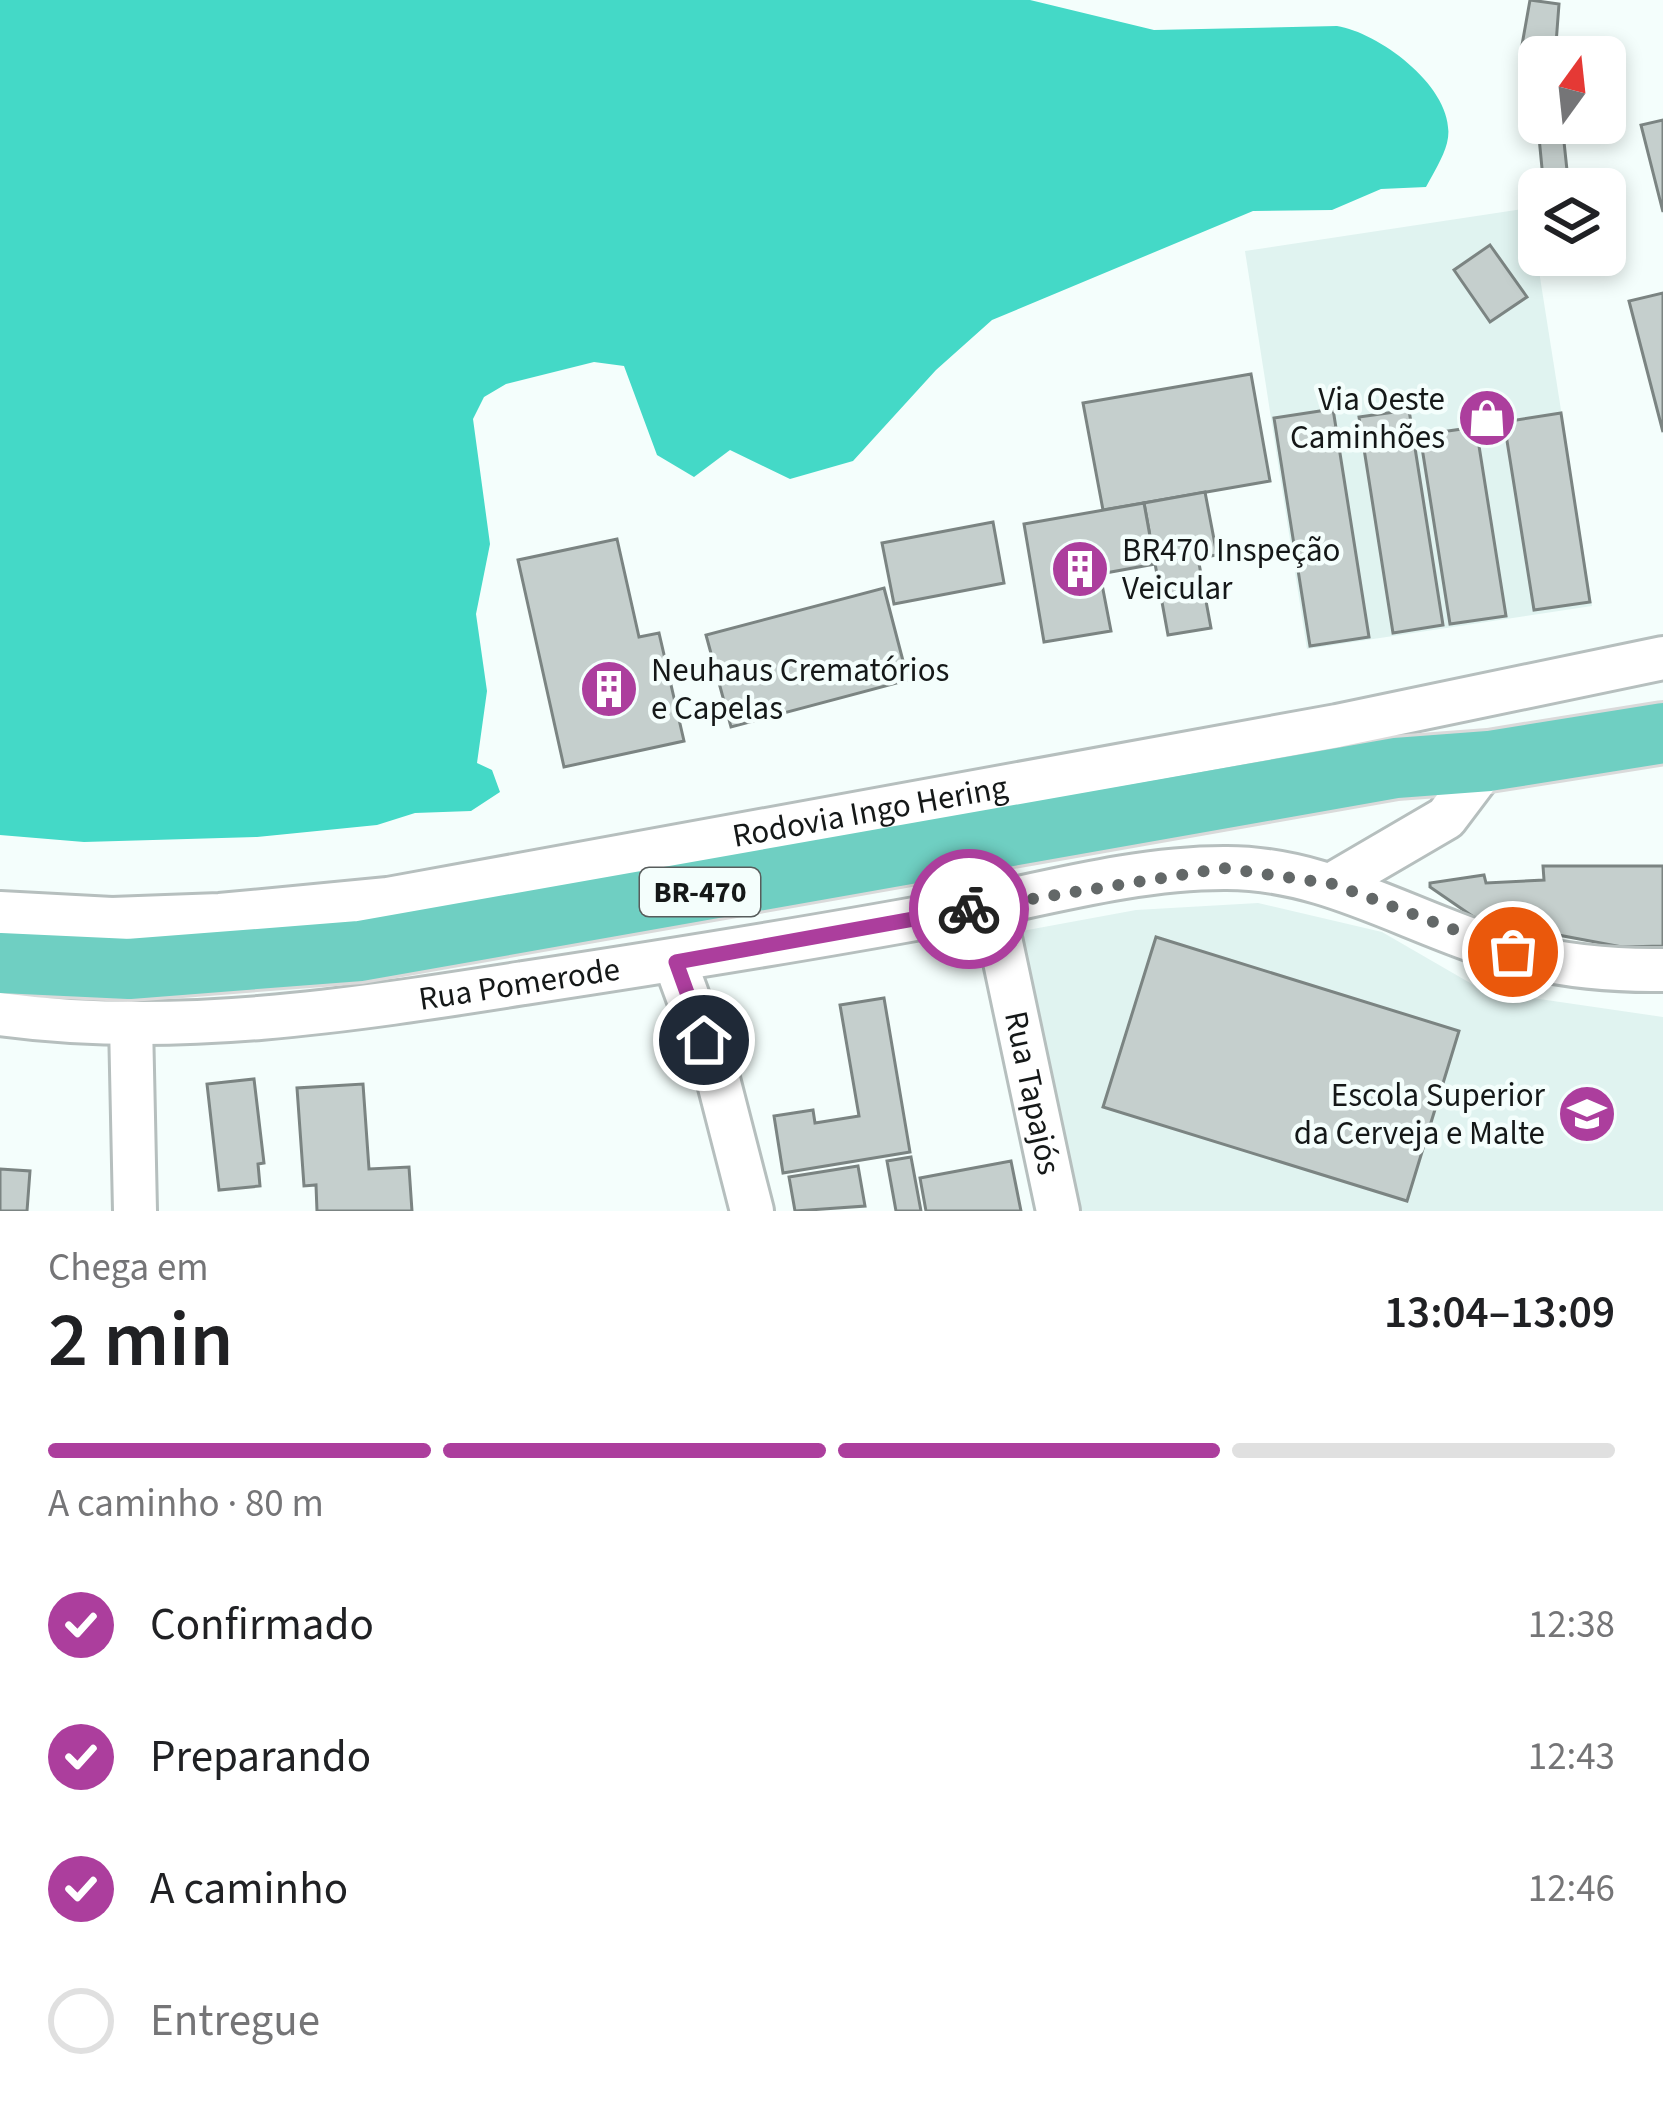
<!DOCTYPE html>
<html lang="pt">
<meta charset="utf-8">
<style>
:root{--surface:#fff;--page:#f6f6f6;--text:#202124;--muted:#757577;--line:#e0e0e0;--accent:#ac3e9d}
body{margin:0;font-family:"Source Sans 3",sans-serif;background:var(--page);color:var(--text);height:100vh;display:flex;flex-direction:column;font-size:45px;white-space:nowrap}
*{box-sizing:border-box;margin:0}
p{font-size:39px;color:var(--muted)}
.icon{flex:none;width:66px;height:66px;fill:none;stroke:currentColor;stroke-width:2;stroke-linecap:round;stroke-linejoin:round}
.map{position:relative;height:1211px;overflow:hidden}
.sheet{display:flex;flex-direction:column;background:var(--surface);flex:1}
.sheet>*{flex:none}
.needle{width:78px;rotate:15deg}
.fabs{position:absolute;left:1518px;top:36px;display:grid;gap:24px}
.fabs a{display:grid;place-items:center;width:108px;height:108px;border-radius:18px;background:var(--surface);box-shadow:0 6px 18px #0003;font-size:60px}
.pin{position:absolute;display:grid;place-items:center;width:102px;height:102px;color:#fff;margin:-51px;border:6px solid #fff;border-radius:50%;box-shadow:0 3px 12px #0007}
.courier{position:absolute;display:grid;place-items:center;width:120px;height:120px;margin:-60px;border:9px solid #ac3e9d;border-radius:50%;background:#fff;color:#222;box-shadow:0 3px 15px #0007}
.headline em{font-style:normal;font-weight:600}
.headline div{display:flex;flex-direction:column-reverse}
.headline{display:flex;align-items:center;justify-content:space-between;height:204px;padding:0 48px}
h1{font-size:78px;font-weight:600;line-height:90px}
.bar{display:grid;grid-template-columns:repeat(4,1fr);gap:18px 12px;align-content:center;height:144px;padding:0 48px}
.bar i{height:15px;border-radius:9px;background:var(--line)}
.bar .selected{background:var(--accent)}
.bar p{grid-column:span 4}
ol{padding:0 48px;list-style:none}
li{display:flex;align-items:center;gap:36px;height:132px}
li p{margin-inline-start:auto}
li .icon{padding:12px;border-radius:50%;background:var(--accent);color:#fff;stroke-width:4}
li:last-child{color:var(--muted)}
li i{width:66px;height:66px;border:6px solid var(--line);border-radius:50%}
.map>svg:first-child{display:block}
</style>
<div class="map">
<svg width="1663" height="1211" viewBox="0 0 1663 1211">
<rect width="100%" height="100%" fill="#f4fefc"/>
<g fill="#e0f3f0">
<path d="M1529,208l63,398 -285,43 -62,-398z"/>
<path d="M1258,903l124,29 102,59 179,26v194h-582l-59,-280 114,-21z"/>
</g>
<path fill="#44d9c7" d="M0,0h1030l124,30 183,-4c44,7 123,66 110,117 -4,15 -14,31 -21,44l-45,2 -49,21 -79,1 -261,109 -56,50 -83,91 -63,18 -60,-29 -36,27 -37,-22 -33,-89 -30,-4 -88,22 -22,13 -11,22 17,125 -14,70 11,77 -10,72 15,7 8,22 -29,19 -56,2 -38,12 -120,12 -173,5 -84,-7z"/>
<g fill="#c5cfcd" stroke="#7b8482" stroke-width="3">
<path d="M1530,0l29,4 -4,53h-16v66h23l7,66h-25l-14,-145 -8,1z"/>
<path d="M1663,120v92l-22,-87z"/>
<path d="M1490,245l37,52 -37,25 -36,-52z"/>
<path d="M1663,293v139l-34,-131z"/>
<path d="M1251,374l19,107 -167,29 -20,-107z"/>
<path d="M1333,409l36,228 -59,9 -36,-228z"/>
<path d="M1409,410l34,215 -50,8 -34,-216z"/>
<path d="M1561,413l29,189 -56,8 -30,-188z"/>
<path d="M1476,427l30,189 -56,8 -30,-189z"/>
<path d="M1205,492l12,63 -19,3 13,70 -43,7 -24,-132z"/>
<path d="M1144,503l11,61 -55,10 11,57 -67,11 -20,-118z"/>
<path d="M993,522l11,61 -110,21 -12,-61z"/>
<path d="M617,539l22,98 20,-4 25,108 -120,26 -46,-207z"/>
<path d="M884,588l24,92 -177,47 -25,-92z"/>
<path d="M1543,866h120v80l-41,1 -144,-27 -48,-33v-4l54,-8 2,8 58,-3z"/>
<path d="M1156,937l303,94 -52,170 -304,-94z"/>
<path d="M884,998l26,154 -127,21 -9,-57 39,-6 2,13 44,-7 -19,-111z"/>
<path d="M254,1079l10,84 -6,1 2,22 -41,4 -12,-106z"/>
<path d="M363,1084l6,85 40,-2 3,44h-95l-1,-26 -12,1 -7,-98z"/>
<path d="M911,1157l10,54h-25l-9,-50z"/>
<path d="M1011,1161l10,50h-95l-6,-33z"/>
<path d="M858,1166l7,40 -70,5 -6,-34z"/>
<path d="M0,1169l30,2 -3,40h-27z"/>
</g>
<g fill="none" stroke-linecap="round" stroke-linejoin="round">
<defs>
<g id="minor">
<path d="M1333,884l113,-66 43,-57"/>
<path id="s1" d="M993,905l65,306"/>
<path id="s2" d="M0,913l112,6 108,-4 168,-16 949,-173 326,-68"/>
<path d="M675,962l43,117 34,132"/>
<path id="s3" d="M0,1014c175,24 352,-4 524,-31 138,-21 276,-43 413,-68 93,-17 192,-47 287,-47 91,-1 168,44 251,73 60,22 125,30 188,29"/>
<path d="M131,1023l4,188"/>
</g>
<path id="highway" d="M0,963l129,6 231,-18 1036,-183 93,-7 174,-28"/>
</defs>
<use href="#minor" stroke="#b6bfbe" stroke-width="48"/>
<use href="#highway" stroke="#dadada" stroke-width="66"/>
<use href="#minor" stroke="#fff" stroke-width="42"/>
<use href="#highway" stroke="#6fcfc2" stroke-width="60"/>
</g>
<g fill="none" stroke-linecap="round" stroke-linejoin="round">
<path stroke="#636868" stroke-width="12" stroke-dasharray="0 21.6" d="M969,909l255,-41 109,16 180,68"/>
<path stroke="#ac3e9d" stroke-width="15" d="M704,1040l-28,-78 293,-53"/>
</g>
<defs>
<symbol id="shop-disc" viewBox="-11 -11 22 22"><circle r="9.5" fill="#ac3e9d" stroke="#f4fefc"/><path d="M-5-2.5h2.3a2.7 3.5 0 0 1 5.4 0H5L5.5 6h-11ZM-1.5-2.5h3a1.5 2.3 0 0 0-3 0Z" fill="#fff"/></symbol>
<symbol id="building-disc" viewBox="-11 -11 22 22"><circle r="9.5" fill="#ac3e9d" stroke="#f4fefc"/><path d="M-4-6H4V6H1V3H-1V6H-4ZM-2.5-4.3h1.7v1.8h-1.7ZM.8-4.3h1.7v1.8H.8ZM-2.5-1h1.7V.8h-1.7ZM.8-1h1.7V.8H.8Z" fill="#fff"/></symbol>
<symbol id="university-disc" viewBox="-11 -11 22 22"><circle r="9.5" fill="#ac3e9d" stroke="#f4fefc"/><path d="M0-5L7-2L0 1L-7-2ZM-4 1L0 2.5L4 1V4Q0 6-4 4Z" fill="#fff"/></symbol>
</defs>
<g fill-rule="evenodd">
<use href="#shop-disc" x="1454" y="385" width="66" height="66"/>
<use href="#building-disc" x="1047" y="536" width="66" height="66"/>
<use href="#building-disc" x="576" y="656" width="66" height="66"/>
<use href="#university-disc" x="1554" y="1081" width="66" height="66"/>
</g>
<g text-anchor="middle" dominant-baseline="central" stroke-width="9" stroke-linejoin="round" paint-order="stroke">
<rect fill="#f4fefc" stroke="#585d5c" stroke-width="3" x="640" y="868" width="120" height="48" rx="9"/>
<g font-size="30" font-weight="bold" fill="#151818">
<text x="700" y="892">BR-470</text>
</g>
<g font-size="33" fill="#151818" stroke="#f4fefc" text-anchor="end">
<text x="1445" y="399">Via Oeste<tspan x="1445" dy="38">Caminhões</tspan></text>
<text x="1122" y="550" text-anchor="start">BR470 Inspeção<tspan x="1122" dy="38">Veicular</tspan></text>
<text x="651" y="670" text-anchor="start">Neuhaus Crematórios<tspan x="651" dy="38">e Capelas</tspan></text>
<text x="1545" y="1095">Escola Superior<tspan x="1545" dy="38">da Cerveja e Malte</tspan></text>
</g>
<g font-size="33" fill="#151818" stroke="#f4fefc">
<text stroke="none"><textPath href="#s2" startOffset="879">Rodovia Ingo Hering</textPath></text>
<text stroke="none"><textPath href="#s3" startOffset="522">Rua Pomerode</textPath></text>
<text stroke="none"><textPath href="#s1" startOffset="192">Rua Tapajós</textPath></text>
</g>
</g>
</svg>
<div class="fabs">
<a><svg class="needle" viewBox="-14 -14 28 28"><path d="M0-13l5 13h-10z" fill="#e53935"/><path d="M0 13l5-13h-10z" fill="#757577"/></svg></a>
<a><svg class="icon" aria-label="layers" viewBox="0 0 24 24"><path d="M12 4l9 5-9 5-9-5zM3 14l9 5 9-5"/></svg></a>
</div>
<div class="pin" style="left:1513px;top:952px;background:#ea580c"><svg class="icon" aria-label="bag" viewBox="0 0 24 24"><path d="M5 8h14l-1 12H6zM9 8a3 3 0 0 1 6 0"/></svg></div>
<div class="pin" style="left:704px;top:1040px;background:#1f2937"><svg class="icon" aria-label="home" viewBox="0 0 24 24"><path d="M3 11l9-7 9 7M6 9v11h12V9"/></svg></div>
<div class="courier" style="left:969px;top:909px"><svg class="icon" aria-label="bike" viewBox="0 0 24 24"><circle cx="6" cy="16" r="4"/><circle cx="18" cy="16" r="4"/><path d="M6 16l4-8h5l3 8M10 8l3 8H6M13 5h3"/></svg></div>
</div>
<section class="sheet">
<div class="headline"><div><h1>2 min</h1><p>Chega em</p></div><em>13:04–13:09</em></div>
<div class="bar"><i class="selected"></i><i class="selected"></i><i class="selected"></i><i></i><p>A caminho · 80 m</p></div>
<ol>
<li><svg class="icon" aria-label="check" viewBox="0 0 24 24"><path d="M5 12l5 5 9-10"/></svg>Confirmado<p>12:38</p></li>
<li><svg class="icon" aria-label="check" viewBox="0 0 24 24"><path d="M5 12l5 5 9-10"/></svg>Preparando<p>12:43</p></li>
<li><svg class="icon" aria-label="check" viewBox="0 0 24 24"><path d="M5 12l5 5 9-10"/></svg>A caminho<p>12:46</p></li>
<li><i></i>Entregue</li>
</ol>
</section>
